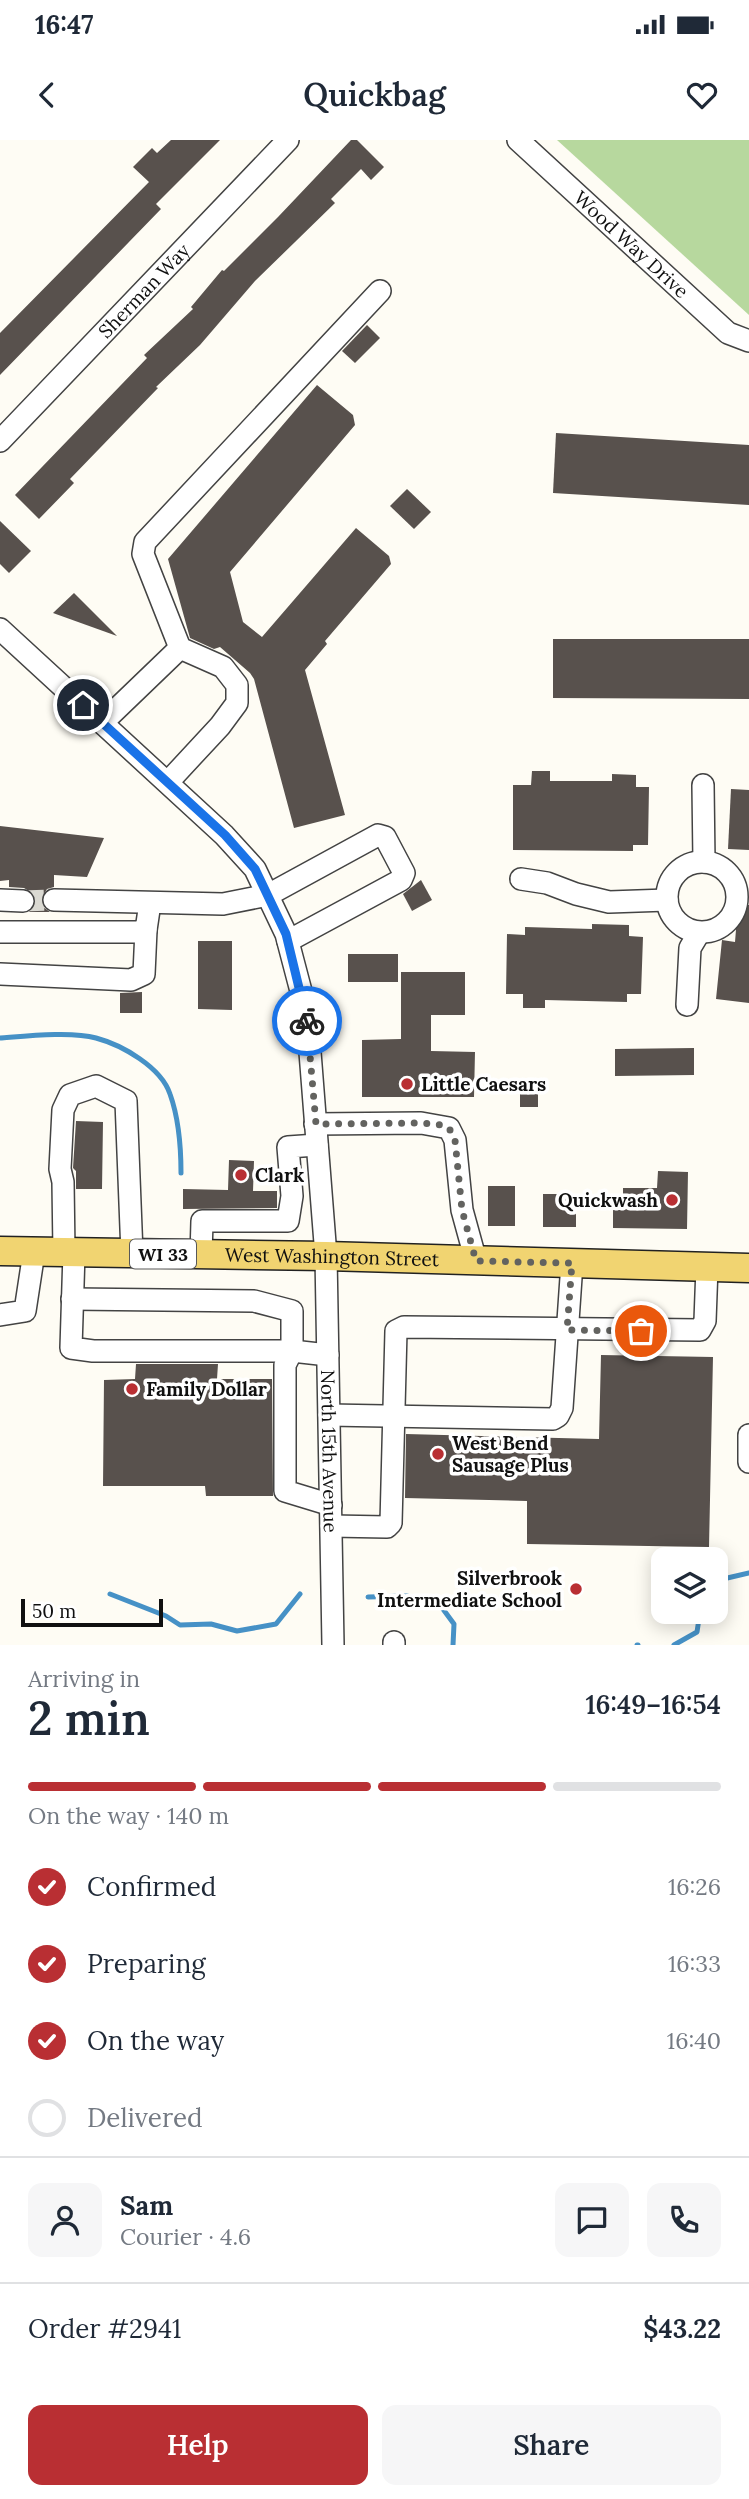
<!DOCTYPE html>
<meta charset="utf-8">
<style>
:root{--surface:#fff;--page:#f6f6f7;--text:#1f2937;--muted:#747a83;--line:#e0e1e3;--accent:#b92f33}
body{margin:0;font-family:Lora,serif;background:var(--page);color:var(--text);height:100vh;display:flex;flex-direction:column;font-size:26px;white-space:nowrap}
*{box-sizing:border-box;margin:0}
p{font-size:23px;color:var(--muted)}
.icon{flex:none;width:38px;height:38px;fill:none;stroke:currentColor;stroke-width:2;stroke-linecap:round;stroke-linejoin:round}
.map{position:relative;height:1505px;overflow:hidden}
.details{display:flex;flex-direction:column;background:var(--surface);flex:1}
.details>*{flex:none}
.fabs{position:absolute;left:651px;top:1407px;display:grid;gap:14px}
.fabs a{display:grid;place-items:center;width:77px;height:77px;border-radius:14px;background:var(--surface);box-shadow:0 4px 18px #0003;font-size:35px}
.scale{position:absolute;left:21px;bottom:18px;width:142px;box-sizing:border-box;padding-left:7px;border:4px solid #101010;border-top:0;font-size:19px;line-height:24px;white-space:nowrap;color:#101010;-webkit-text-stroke:5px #fff;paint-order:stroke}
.pin{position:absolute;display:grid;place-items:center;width:60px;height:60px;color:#fff;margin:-30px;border:4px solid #fff;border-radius:50%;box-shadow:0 2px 7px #0007}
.courier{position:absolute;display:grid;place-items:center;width:70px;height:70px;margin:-35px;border:5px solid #1a73e8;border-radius:50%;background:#fff;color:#222;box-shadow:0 2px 9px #0007}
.head em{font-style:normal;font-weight:600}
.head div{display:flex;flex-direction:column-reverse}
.head{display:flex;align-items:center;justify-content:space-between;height:119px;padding:0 28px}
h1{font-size:46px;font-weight:600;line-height:52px}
.bar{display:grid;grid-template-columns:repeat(4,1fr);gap:10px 7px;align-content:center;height:84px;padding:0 28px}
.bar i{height:9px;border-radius:5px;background:var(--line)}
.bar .on{background:var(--accent)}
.bar p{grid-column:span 4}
.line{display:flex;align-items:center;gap:18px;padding:0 28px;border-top:2px solid var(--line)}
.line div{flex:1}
.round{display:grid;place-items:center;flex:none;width:74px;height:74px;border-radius:14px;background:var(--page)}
ol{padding:0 28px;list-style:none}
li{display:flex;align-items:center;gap:21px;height:77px}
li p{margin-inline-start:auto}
li .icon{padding:7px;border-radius:50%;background:var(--accent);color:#fff;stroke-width:4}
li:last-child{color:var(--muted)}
li i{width:38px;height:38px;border:4px solid var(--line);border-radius:50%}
.cta{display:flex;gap:14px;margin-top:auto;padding:14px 28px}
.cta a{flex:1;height:80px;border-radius:14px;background:var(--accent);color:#fff;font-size:28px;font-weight:600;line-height:80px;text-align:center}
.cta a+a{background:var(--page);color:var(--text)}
.status{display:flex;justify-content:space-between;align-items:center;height:49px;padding:0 35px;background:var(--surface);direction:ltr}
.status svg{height:19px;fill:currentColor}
header{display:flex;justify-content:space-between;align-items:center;height:91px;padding:0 28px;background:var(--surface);font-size:32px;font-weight:600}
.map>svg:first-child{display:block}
</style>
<div class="status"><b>16:47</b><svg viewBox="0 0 49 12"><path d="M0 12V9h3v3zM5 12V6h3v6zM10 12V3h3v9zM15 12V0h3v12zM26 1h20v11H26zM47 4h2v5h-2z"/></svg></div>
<header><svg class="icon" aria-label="back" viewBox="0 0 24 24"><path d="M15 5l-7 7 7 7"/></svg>Quickbag<svg class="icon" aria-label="heart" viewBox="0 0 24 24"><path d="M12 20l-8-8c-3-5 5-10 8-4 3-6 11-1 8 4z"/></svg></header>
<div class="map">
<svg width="749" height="1505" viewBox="0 0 749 1505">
<rect width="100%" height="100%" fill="#fefcf4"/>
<path fill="#b7d89e" d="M557,0h192v175z"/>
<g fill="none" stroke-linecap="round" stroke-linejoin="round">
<g stroke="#4691c6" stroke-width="5">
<path d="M0,898c26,-2 72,-7 96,0 26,7 65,29 74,56 9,25 11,53 11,79"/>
<path d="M716,1433l7,6 26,-6"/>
<path d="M110,1454l56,22 14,9 31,-1 26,7 39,-7 24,-30"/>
<path d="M368,1457l39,-1 33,9 14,19 -1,21"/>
<path d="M637,1505h1"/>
<path d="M674,1505l23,-13 3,-20"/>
</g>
</g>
<g fill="#58514d">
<path d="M171,0h49l-64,64 5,5 -161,166v-42l149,-151 -16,-15 19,-19 5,5z"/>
<path d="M351,0h6l27,27 -13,13 -10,-11 -30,30 4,4 -80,78 -55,64 -44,42 2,1 -88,91 4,4 -35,36 -24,-24 132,-137 -3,-3 49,-46 -2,-2 31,-37 2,1 54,-54z"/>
<path d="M367,185l13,13 -25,25 -13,-12z"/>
<path d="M317,245l36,30 2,10 -125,147 13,50 19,15 94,-109 33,28 2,8 -66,77 2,3 -22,26 40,145 -51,13 -40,-149 -4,-6 -30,-26 -6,2 -24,-11 -22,-79z"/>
<path d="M556,293l193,12v60l-196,-12z"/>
<path d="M407,349l24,23 -17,17 -24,-23z"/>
<path d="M0,381l31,30 -22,22 -9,-9z"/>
<path d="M74,453l43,43 -64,-23z"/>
<path d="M553,499h196v60l-196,-1z"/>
<path d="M532,631h18v10h62v-7l24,1v12h13l-1,58h-15v6l-120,-1v-65h18z"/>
<path d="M731,649l18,1v60l-21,-1z"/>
<path d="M0,686l104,12 -17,39 -33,-2v12l-7,2 -6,10 2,8 7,5h-21l7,-10 -2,-8 -10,-6 -15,-1v-7l-9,1z"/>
<path d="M421,740l11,20 -20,11 -9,-17z"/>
<path d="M738,765h11v98l-33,-4 6,-59 13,2z"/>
<path d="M592,784l37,1v11l14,1 -2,57h-14v8l-82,-2v8h-22v-14h-17l1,-60 18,1v-8l67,2z"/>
<path d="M198,801h34v69l-34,-1z"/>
<rect x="348" y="814" width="50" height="28"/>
<path d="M401,832h64v43h-34v36l44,1 -1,45h-112v-57l39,-1z"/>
<path d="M142,852v21h-22v-20z"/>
<path d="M694,908v27l-79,1v-27z"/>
<rect x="520" y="949" width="18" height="18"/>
<path d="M76,981l27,1 -1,67h-26v-18l-3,-3z"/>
<path d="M229,1020l25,1 -1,30h24v17l-94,1v-20l45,1z"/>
<path d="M658,1031l30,1 -1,57 -74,-1v-32h10v-8h34z"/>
<rect x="488" y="1046" width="27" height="40"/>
<rect x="543" y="1054" width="33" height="33"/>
<path d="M601,1215l112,2 -4,190 -182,-3v-43l-122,-3 1,-64 193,5z"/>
<path d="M136,1224h82l-1,15h55l1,117h-67l-1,-10h-102l1,-106 31,-1z"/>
</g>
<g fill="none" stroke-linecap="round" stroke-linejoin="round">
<path stroke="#dad9d2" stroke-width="21" stroke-dasharray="21 10" stroke-linecap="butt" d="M23,761l31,-1"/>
<defs>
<g id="minor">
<path id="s1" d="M518,0l210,193 21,8"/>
<path id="s2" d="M0,301l288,-301"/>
<path id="s3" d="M0,489l224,206 31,34 31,65 21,80 19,242 7,389"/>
<path d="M102,583l78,-75"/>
<path d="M168,642l52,-56 17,-23v-18l-14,-18 -43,-19 -37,-94 2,-12 235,-251"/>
<path d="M703,645l1,77"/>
<circle cx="702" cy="757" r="35"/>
<path d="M521,739l26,4 29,11 33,8 58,-2"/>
<path d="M0,760l23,1"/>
<path d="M54,760l169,4 45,-9 110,-60 7,2 19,36 -3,7 -113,61"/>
<path d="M0,792h137l9,-2"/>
<path d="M0,834l131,6 13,-6 2,-44 4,-27"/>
<path d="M687,865l3,-57 9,-15"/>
<path d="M315,984l106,-1 28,5 6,12 7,70 14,51"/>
<path d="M64,1112l-1,-70 -3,-13 3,-59 7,-15 26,-9 30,15 6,153"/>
<path d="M74,1113l-3,95 22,3h199l36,4"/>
<path d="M201,1115l1,-34h86l4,-25 -4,-49 29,-2"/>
<path d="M72,1159l182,2 38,10v40l-7,14v126l46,14"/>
<path d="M0,1175l25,-4 9,-59"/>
<path d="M329,1275l224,4 5,-3 4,-8 10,-145"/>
<path d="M749,1295v27"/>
<path d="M331,1386l56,1 4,-4 5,-192 8,-4 296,3 5,-9 2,-54"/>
<path d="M394,1505v-3"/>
</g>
<g id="major">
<path id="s4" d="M0,1111l326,5 423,12"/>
</g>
</defs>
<use href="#minor" stroke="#434343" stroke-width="24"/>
<use href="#major" stroke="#212121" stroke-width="31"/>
<use href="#minor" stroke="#fff" stroke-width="21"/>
<use href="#major" stroke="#f1d471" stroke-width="28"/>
</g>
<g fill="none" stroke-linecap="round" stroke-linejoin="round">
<path stroke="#636360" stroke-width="7" stroke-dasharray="0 12.6" d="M307,881l9,103 105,-1 21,2 7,3 6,12 7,70 14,51 96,2 -5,67 74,1"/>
<path stroke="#1a73e8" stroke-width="9" d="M83,565l142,130 30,34 31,65 21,87"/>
</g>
<g fill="#b92f33" stroke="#fff" stroke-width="2.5">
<circle cx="407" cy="944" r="7"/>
<circle cx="241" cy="1035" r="7"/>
<circle cx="672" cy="1060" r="7"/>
<circle cx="132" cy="1249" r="7"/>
<circle cx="438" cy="1314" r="7"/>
<circle cx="576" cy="1449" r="7"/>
</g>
<g text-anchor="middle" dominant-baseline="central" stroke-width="7" stroke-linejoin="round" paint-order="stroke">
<rect fill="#fff" stroke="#585858" stroke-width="2" x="130" y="1099.5" width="66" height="29" rx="5"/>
<g font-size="18" font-weight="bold" fill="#101010">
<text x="163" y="1114">WI 33</text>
</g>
<g font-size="19" fill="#101010" stroke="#fff">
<text stroke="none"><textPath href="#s1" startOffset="154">Wood Way Drive</textPath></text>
<text stroke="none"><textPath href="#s2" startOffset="208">Sherman Way</textPath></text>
<text stroke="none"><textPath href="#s4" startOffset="332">West Washington Street</textPath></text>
<text stroke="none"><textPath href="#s3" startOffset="943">North 15th Avenue</textPath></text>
</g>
<g font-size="19" font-weight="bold" fill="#101010" stroke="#fff" text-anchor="start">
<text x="421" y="944">Little Caesars</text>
<text x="255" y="1035">Clark</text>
<text x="658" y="1060" text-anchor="end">Quickwash</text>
<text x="146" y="1249">Family Dollar</text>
<text x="452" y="1303">West Bend<tspan x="452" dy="22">Sausage Plus</tspan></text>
<text x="562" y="1438" text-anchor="end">Silverbrook<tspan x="562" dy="22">Intermediate School</tspan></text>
</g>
</g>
</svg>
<div class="fabs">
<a><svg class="icon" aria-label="layers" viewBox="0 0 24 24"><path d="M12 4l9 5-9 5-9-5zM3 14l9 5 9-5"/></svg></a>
</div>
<div class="scale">50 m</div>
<div class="pin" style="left:641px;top:1191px;background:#ea580c"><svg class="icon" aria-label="bag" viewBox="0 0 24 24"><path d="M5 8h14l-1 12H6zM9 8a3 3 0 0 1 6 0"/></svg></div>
<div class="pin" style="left:83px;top:565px;background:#1f2937"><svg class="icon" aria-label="home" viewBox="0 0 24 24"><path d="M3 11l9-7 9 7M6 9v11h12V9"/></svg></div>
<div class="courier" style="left:307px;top:881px"><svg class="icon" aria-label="bike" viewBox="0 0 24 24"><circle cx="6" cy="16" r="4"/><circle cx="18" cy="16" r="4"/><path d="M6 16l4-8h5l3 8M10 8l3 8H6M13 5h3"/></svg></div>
</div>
<section class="details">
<div class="head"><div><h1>2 min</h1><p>Arriving in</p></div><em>16:49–16:54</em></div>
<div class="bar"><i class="on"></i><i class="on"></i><i class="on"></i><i></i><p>On the way · 140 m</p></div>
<ol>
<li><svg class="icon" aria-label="check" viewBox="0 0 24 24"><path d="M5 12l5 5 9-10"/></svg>Confirmed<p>16:26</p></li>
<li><svg class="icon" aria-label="check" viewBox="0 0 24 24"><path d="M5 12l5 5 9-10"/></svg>Preparing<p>16:33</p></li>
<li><svg class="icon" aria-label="check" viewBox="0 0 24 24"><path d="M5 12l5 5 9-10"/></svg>On the way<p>16:40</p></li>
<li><i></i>Delivered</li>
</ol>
<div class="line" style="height:126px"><a class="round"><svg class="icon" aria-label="person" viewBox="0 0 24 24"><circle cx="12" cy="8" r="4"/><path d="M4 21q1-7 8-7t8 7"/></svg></a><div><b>Sam</b><p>Courier · 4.6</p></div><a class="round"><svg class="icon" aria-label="chat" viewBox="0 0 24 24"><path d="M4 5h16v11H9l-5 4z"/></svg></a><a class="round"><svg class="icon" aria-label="phone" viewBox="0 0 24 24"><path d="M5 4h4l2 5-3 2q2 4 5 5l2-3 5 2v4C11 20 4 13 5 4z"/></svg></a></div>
<div class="line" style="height:91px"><div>Order #2941</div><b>$43.22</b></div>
<div class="cta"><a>Help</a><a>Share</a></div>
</section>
